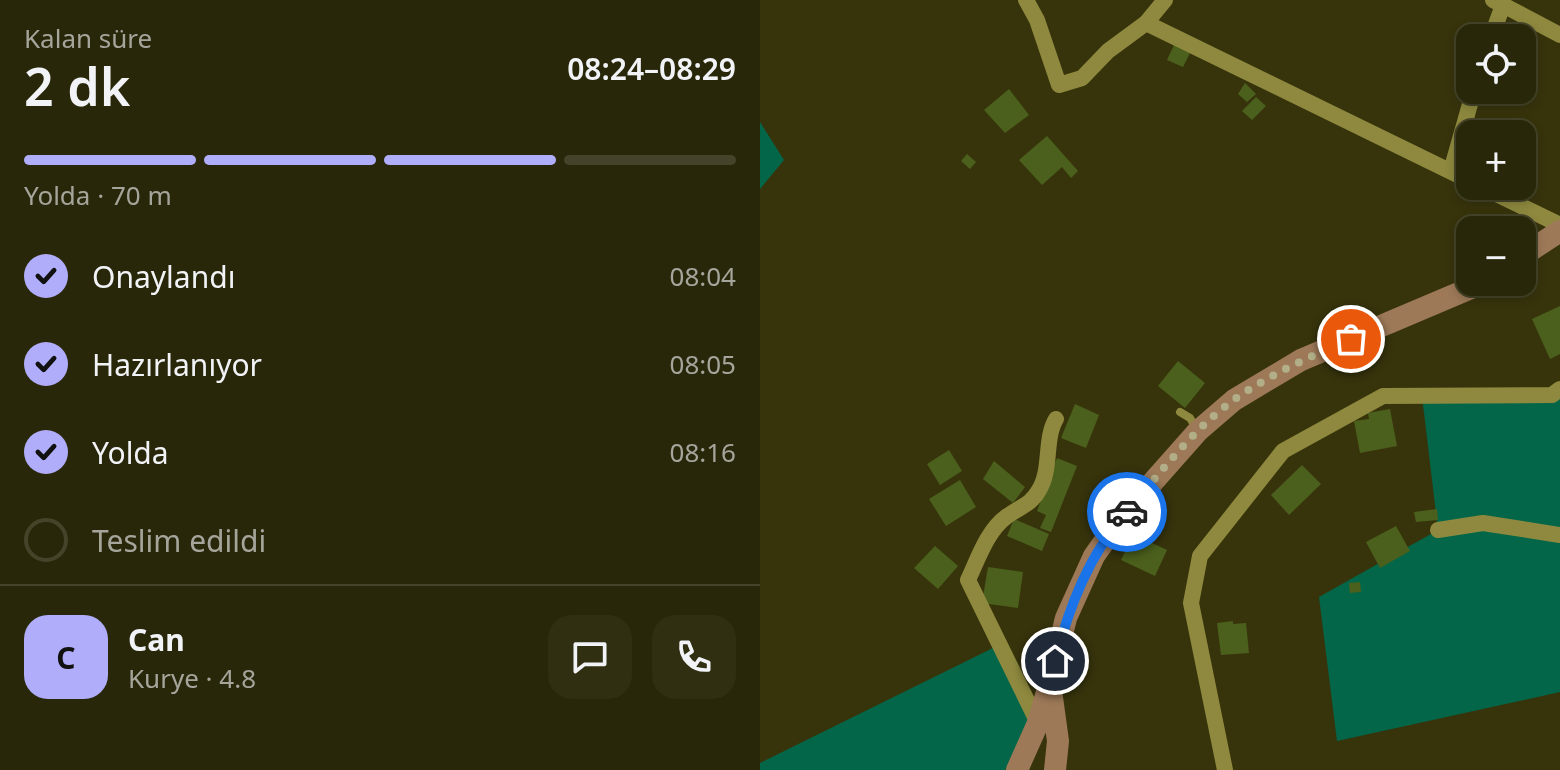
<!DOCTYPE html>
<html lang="tr">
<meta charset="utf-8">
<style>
:root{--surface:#292709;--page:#312f12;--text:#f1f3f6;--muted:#a5a59c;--line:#45442a;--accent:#b0aefa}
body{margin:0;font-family:"Noto Sans",sans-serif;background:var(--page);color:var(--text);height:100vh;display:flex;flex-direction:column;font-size:30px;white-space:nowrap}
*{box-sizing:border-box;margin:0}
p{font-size:26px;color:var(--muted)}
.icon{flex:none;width:44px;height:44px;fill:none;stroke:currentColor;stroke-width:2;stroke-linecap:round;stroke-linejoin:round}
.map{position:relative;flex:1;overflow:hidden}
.panel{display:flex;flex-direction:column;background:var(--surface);width:760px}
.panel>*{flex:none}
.fabs{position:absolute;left:696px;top:24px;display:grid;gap:16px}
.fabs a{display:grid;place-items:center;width:80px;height:80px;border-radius:16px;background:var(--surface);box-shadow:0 4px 12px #0003,0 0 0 2px var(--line);font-size:40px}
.pin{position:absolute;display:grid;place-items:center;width:68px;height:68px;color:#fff;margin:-34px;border:4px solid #fff;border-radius:50%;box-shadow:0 2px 8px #0007}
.courier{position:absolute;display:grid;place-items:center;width:80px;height:80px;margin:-40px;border:6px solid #1a73e8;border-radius:50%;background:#fff;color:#222;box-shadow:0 2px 10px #0007}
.headline em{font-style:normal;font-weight:600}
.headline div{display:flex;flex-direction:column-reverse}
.headline{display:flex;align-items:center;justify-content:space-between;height:136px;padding:0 24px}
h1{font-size:52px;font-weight:600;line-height:60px}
.bar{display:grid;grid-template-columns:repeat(4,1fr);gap:12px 8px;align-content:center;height:96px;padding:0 24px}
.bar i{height:10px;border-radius:6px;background:var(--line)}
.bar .on{background:var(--accent)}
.bar p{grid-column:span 4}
.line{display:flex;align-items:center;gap:20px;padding:0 24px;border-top:2px solid var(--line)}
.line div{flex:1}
.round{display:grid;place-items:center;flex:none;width:84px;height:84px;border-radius:24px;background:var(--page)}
ol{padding:0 24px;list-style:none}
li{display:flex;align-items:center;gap:24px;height:88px}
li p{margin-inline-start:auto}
li .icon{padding:8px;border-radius:50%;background:var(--accent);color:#111;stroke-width:4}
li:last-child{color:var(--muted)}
li i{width:44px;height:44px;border:4px solid var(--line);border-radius:50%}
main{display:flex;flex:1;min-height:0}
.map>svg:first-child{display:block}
</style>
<main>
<section class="panel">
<div class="headline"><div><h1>2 dk</h1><p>Kalan süre</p></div><em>08:24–08:29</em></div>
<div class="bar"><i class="on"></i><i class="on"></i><i class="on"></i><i></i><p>Yolda · 70 m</p></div>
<ol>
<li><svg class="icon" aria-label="check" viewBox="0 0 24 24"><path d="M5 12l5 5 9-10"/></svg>Onaylandı<p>08:04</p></li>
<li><svg class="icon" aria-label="check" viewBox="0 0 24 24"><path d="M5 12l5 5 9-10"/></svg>Hazırlanıyor<p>08:05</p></li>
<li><svg class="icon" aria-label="check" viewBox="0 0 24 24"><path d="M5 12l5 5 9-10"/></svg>Yolda<p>08:16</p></li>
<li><i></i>Teslim edildi</li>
</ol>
<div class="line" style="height:144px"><b class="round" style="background:var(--accent);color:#111">C</b><div><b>Can</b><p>Kurye · 4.8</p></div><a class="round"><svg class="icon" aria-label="chat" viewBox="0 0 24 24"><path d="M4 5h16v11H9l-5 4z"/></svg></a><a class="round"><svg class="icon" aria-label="phone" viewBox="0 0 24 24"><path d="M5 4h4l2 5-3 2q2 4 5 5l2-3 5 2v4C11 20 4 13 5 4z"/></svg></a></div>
</section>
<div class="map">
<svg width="800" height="770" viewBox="0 0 800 770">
<rect width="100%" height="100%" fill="#37340c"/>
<g fill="#036649">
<path d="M0,122l24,38 -24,29z"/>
<path d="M800,389v303l-223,49 -18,-144 119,-67 -16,-134z"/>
<path d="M239,645l39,78 -33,47h-245v-7z"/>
</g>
<g fill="#4b601c">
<path d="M414,45l16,8 -7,14 -16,-7z"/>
<path d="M485,83l11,11 -9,8 -9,-8z"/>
<path d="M249,89l20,26 -24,18 -21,-23z"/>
<path d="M496,97l10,9 -14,14 -10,-9z"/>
<path d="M287,136l31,35 -7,7 -9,-11 -20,18 -23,-25z"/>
<path d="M207,154l9,8 -6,7 -9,-8z"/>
<path d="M800,306v48l-10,5 -18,-40z"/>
<path d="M418,361l27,22 -20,25 -27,-22z"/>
<path d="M315,404l24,11 -13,33 -25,-10z"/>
<path d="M630,409l7,37 -37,7 -6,-32 15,-2 -1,-6z"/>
<path d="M189,450l13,21 -22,14 -13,-21z"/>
<path d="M297,458l20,8 -26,66 -11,-4 6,-13 -9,-4z"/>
<path d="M234,461l31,26 -12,16 -30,-24z"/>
<path d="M542,465l19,19 -32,31 -18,-20z"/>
<path d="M200,480l16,27 -30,19 -17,-27z"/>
<path d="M677,509l1,11 -22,2 -2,-10z"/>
<path d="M254,519l35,15 -7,17 -35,-15z"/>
<path d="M636,526l14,25 -30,17 -14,-26z"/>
<path d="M373,534l34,16 -12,26 -34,-16z"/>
<path d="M175,546l23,20 -20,23 -24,-21z"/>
<path d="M228,567l35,5 -5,36 -36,-5z"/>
<path d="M600,582l1,10 -11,1 -1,-10z"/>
<path d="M473,621v3l13,-1 3,30 -28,2 -4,-32z"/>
</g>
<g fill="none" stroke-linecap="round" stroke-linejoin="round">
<path stroke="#8e893e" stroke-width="8" d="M420,412l10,6 6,10"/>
<g stroke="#8e893e" stroke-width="16">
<path d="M266,0l11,20 22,65 23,-7 26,-27 38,-28"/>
<path d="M405,0l-19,23 324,158"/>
<path d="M743,5l57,30"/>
<path d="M731,38l12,-33 -10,-5"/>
<path d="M691,171l23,-81"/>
<path d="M720,186l80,39"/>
<path d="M678,530l45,-7 77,12"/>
<path d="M278,723l-70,-143c10,-21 19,-49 38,-63 13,-10 25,-12 33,-27 13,-21 5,-51 17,-71"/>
<path d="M465,770l-34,-167 9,-47 83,-105 100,-55 169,-1 8,-6"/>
</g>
<g stroke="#9d7958" stroke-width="22">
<path d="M762,256l38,-25"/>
<path d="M257,770l21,-47 9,-31"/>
<path d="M295,770l3,-29 -8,-58 16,-65 28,-62 27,-38 77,-87 36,-31 67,-40 184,-78"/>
</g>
</g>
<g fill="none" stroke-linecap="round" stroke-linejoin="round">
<path stroke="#b1ae88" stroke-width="8" stroke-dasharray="0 14.4" d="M367,512c33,-39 66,-83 108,-113 36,-25 76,-43 116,-60"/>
<path stroke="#1a73e8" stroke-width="10" d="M295,661c14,-54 34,-107 72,-149"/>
</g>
</svg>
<div class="fabs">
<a><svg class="icon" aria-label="locate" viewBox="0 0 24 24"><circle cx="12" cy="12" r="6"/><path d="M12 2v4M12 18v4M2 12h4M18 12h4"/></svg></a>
<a>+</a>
<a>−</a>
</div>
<div class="pin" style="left:591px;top:339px;background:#ea580c"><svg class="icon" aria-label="bag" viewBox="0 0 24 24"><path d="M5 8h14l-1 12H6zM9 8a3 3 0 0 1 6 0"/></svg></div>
<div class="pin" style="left:295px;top:661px;background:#1f2937"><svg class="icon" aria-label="home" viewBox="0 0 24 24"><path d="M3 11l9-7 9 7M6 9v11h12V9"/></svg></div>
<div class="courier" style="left:367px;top:512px"><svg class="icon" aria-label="car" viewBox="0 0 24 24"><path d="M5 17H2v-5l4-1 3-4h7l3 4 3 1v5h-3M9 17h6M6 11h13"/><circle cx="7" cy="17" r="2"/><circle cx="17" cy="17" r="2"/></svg></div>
</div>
</main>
